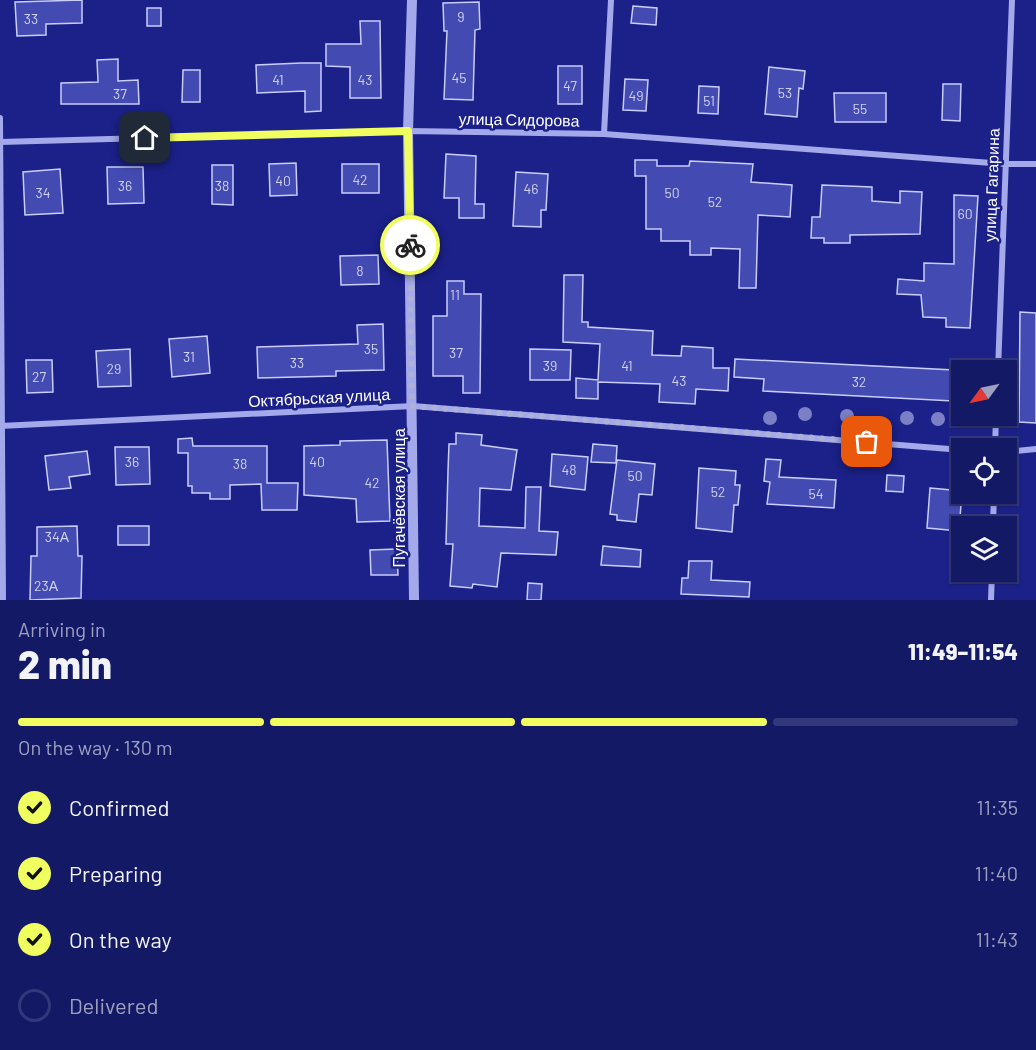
<!DOCTYPE html>
<meta charset="utf-8">
<style>
:root{--surface:#141966;--page:#1d226c;--text:#f1f3f6;--muted:#9da0bf;--line:#33387a;--accent:#f0fe60}
body{margin:0;font-family:Barlow,sans-serif;background:var(--page);color:var(--text);height:100vh;display:flex;flex-direction:column;font-size:22px;white-space:nowrap}
*{box-sizing:border-box;margin:0}
p{font-size:20px;color:var(--muted)}
.icon{flex:none;width:33px;height:33px;fill:none;stroke:currentColor;stroke-width:2;stroke-linecap:round;stroke-linejoin:round}
.map{position:relative;height:600px;overflow:hidden}
.details{display:flex;flex-direction:column;background:var(--surface);flex:1}
.details>*{flex:none}
.needle{width:39px;rotate:237deg}
.tools{position:absolute;left:951px;top:360px;display:grid;gap:12px}
.tools a{display:grid;place-items:center;width:66px;height:66px;border-radius:0px;background:var(--surface);box-shadow:0 2px 4px #0004,0 0 0 2px var(--line);font-size:30px}
.pin{position:absolute;display:grid;place-items:center;width:51px;height:51px;color:#fff;margin:-26px;border-radius:12px;box-shadow:0 3px 9px #0006}
.courier{position:absolute;display:grid;place-items:center;width:60px;height:60px;margin:-30px;border:4px solid #f0fe60;border-radius:50%;background:#fff;color:#222;box-shadow:0 2px 8px #0007}
.head em{font-style:normal;font-weight:800}
.head div{display:flex;flex-direction:column-reverse}
.head{display:flex;align-items:center;justify-content:space-between;height:102px;padding:0 18px}
h1{font-size:39px;font-weight:800;line-height:45px}
.bar{display:grid;grid-template-columns:repeat(4,1fr);gap:9px 6px;align-content:center;height:72px;padding:0 18px}
.bar i{height:8px;border-radius:4px;background:var(--line)}
.bar .current{background:var(--accent)}
.bar p{grid-column:span 4}
ol{padding:0 18px;list-style:none}
li{display:flex;align-items:center;gap:18px;height:66px}
li p{margin-inline-start:auto}
li .icon{padding:6px;border-radius:50%;background:var(--accent);color:#111;stroke-width:4}
li:last-child{color:var(--muted)}
li i{width:33px;height:33px;border:3px solid var(--line);border-radius:50%}
.map>svg:first-child{display:block}
</style>
<div class="map">
<svg width="1036" height="600" viewBox="0 0 1036 600">
<rect width="100%" height="100%" fill="#1b2188"/>
<g fill="#434bb2" stroke="#c9cdf9" stroke-width="1.5">
<path d="M82,0v23l-36,1v11l-29,1 -2,-34z"/>
<path d="M479,2l1,27 -5,1 -2,70 -29,-1 3,-68h-3l-1,-28z"/>
<path d="M633,6l24,2 -1,17 -25,-2z"/>
<rect x="147" y="8" width="14" height="18"/>
<path d="M360,21h20l1,77h-31v-31l-24,-1v-22h35z"/>
<path d="M118,59v22l20,-1 1,24h-78v-21l37,-1 -1,-22z"/>
<path d="M301,63h20v48l-16,1v-21l-48,2 -1,-28z"/>
<rect x="558" y="66" width="24" height="38"/>
<path d="M769,67l36,4 -2,18 -4,-1 -2,29 -32,-3z"/>
<path d="M183,70h17v32h-18z"/>
<path d="M625,79l23,1 -2,31 -23,-1z"/>
<path d="M943,84h18l-1,37 -18,-1z"/>
<path d="M699,86l20,1 -1,27 -20,-1z"/>
<path d="M834,93h52v29h-51z"/>
<path d="M446,154l30,2 -1,48h9v14h-25v-20h-15z"/>
<path d="M635,160h22v6h32l1,-5 63,3 -2,18 41,3 -2,32 -32,-2 -2,73h-17l1,-39 -29,-1v7h-21v-14h-29v-12h-15v-53h-11z"/>
<path d="M296,163l1,32 -27,1 -1,-32z"/>
<rect x="342" y="164" width="37" height="29"/>
<path d="M212,165h21v40l-21,-1z"/>
<path d="M107,167h36l1,36 -36,1z"/>
<path d="M60,169l3,44 -38,2 -2,-43z"/>
<path d="M516,172l32,2 -2,36h-5v17l-28,-1z"/>
<path d="M822,185l50,2v14l28,2v-12l22,1 -2,42 -70,1v8h-26v-5h-13l1,-21h8z"/>
<path d="M954,195l24,1 -8,132 -24,-1v-9l-23,-1 -2,-22 -24,-1 1,-15 26,2v-18l30,1z"/>
<path d="M378,255l1,29 -38,1 -1,-29z"/>
<path d="M564,275h19l-1,47h6v5l65,4 -1,24 29,1 1,-10 31,2v20h16l-1,23 -32,-2 -1,15 -36,-2 1,-18 -62,-2v17l-22,-1v-20l22,2 2,-36 -37,-2z"/>
<path d="M447,281h17v13h17l-1,99h-17v-17h-30v-60h14z"/>
<path d="M1020,312l16,1v110l-17,-1z"/>
<path d="M383,324l1,46 -48,1v5l-78,2 -1,-31 101,-3 -1,-19z"/>
<path d="M207,336l3,37 -38,4 -3,-38z"/>
<path d="M130,349l1,37 -33,1 -2,-36z"/>
<path d="M530,349l41,1 -1,30h-40z"/>
<path d="M735,359l219,11 -1,31 -190,-10 1,-12 -30,-2z"/>
<path d="M26,360h26l1,32 -26,1z"/>
<path d="M456,433l26,2 -1,10 36,5 -6,40 -31,-2 -1,38 46,2 1,-41h15l-2,44 19,1 -2,23 -55,-2 -4,34 -24,-3 -1,4 -22,-2 3,-42h-7l2,-73 1,-27h7z"/>
<path d="M192,438l1,8h74v37h31l-1,27h-35l-1,-26 -31,1v14h-20v-6h-18v-7h-4v-33h-10v-14z"/>
<path d="M387,440l3,81 -33,1 -1,-23 -52,-4v-49l36,-1v-4z"/>
<path d="M593,444l24,2 -1,17 -25,-1z"/>
<path d="M115,447h34l1,37 -34,1z"/>
<path d="M87,451l3,23 -21,3 2,11 -22,2 -4,-34z"/>
<path d="M552,454l36,3 -3,33 -35,-4z"/>
<path d="M766,459l15,1 -2,17 57,3 -2,28 -67,-4 3,-22 -6,-1z"/>
<path d="M617,460l38,4 -3,31 -13,-1 -3,28 -19,-2v-5l-7,-1z"/>
<path d="M699,468l37,3 -1,14h5l-2,20h-4l-2,27 -36,-4z"/>
<path d="M887,475l17,1 -1,16 -17,-1z"/>
<path d="M930,488l32,3 -3,40 -32,-3z"/>
<path d="M77,526l1,30h4l-1,42 -51,2 1,-44h6v-29z"/>
<rect x="118" y="526" width="31" height="19"/>
<path d="M603,546l38,4 -1,17 -39,-2z"/>
<path d="M397,549l1,26h-27l-1,-25z"/>
<path d="M689,561h23l-1,19 39,2 -1,15 -68,-3 1,-16h6z"/>
<path d="M528,583l14,1 -1,16h-14z"/>
</g>
<g fill="none" stroke-linecap="round" stroke-linejoin="round">
<g stroke="#a4a9ec" stroke-width="6">
<path d="M0,118l3,482"/>
<path d="M604,134l7,-134"/>
<path d="M0,142l408,-11 196,3 401,30h31"/>
<path d="M998,370l14,-370"/>
<path d="M0,426l413,-20 549,44"/>
<path d="M995,448l1,-32"/>
<path d="M1006,452l30,-3"/>
<path d="M993,526l1,-32"/>
<path d="M991,600l1,-28"/>
</g>
<path stroke="#a4a9ec" stroke-width="10" d="M412,0l-4,131 6,469"/>
</g>
<g fill="#7b80c6">
<circle cx="805" cy="414" r="7"/>
<circle cx="847" cy="416" r="7"/>
<circle cx="770" cy="418" r="7"/>
<circle cx="907" cy="418" r="7"/>
<circle cx="938" cy="419" r="7"/>
</g>
<g fill="none" stroke-linecap="round" stroke-linejoin="round">
<path stroke="#afb1d5" stroke-width="6" stroke-dasharray="0 10.8" d="M410,245l2,161 455,36"/>
<path stroke="#f0fe60" stroke-width="8" d="M145,138l263,-7 2,114"/>
</g>
<g text-anchor="middle" dominant-baseline="central" stroke-width="5" stroke-linejoin="round" paint-order="stroke">
<g font-size="14" fill="#d0d2ec">
<text x="461" y="16">9</text>
<text x="31" y="18">33</text>
<text x="459" y="77">45</text>
<text x="278" y="79">41</text>
<text x="365" y="79">43</text>
<text x="570" y="85">47</text>
<text x="785" y="92">53</text>
<text x="120" y="93">37</text>
<text x="636" y="95">49</text>
<text x="709" y="100">51</text>
<text x="860" y="108">55</text>
<text x="360" y="179">42</text>
<text x="283" y="180">40</text>
<text x="125" y="185">36</text>
<text x="222" y="185">38</text>
<text x="531" y="188">46</text>
<text x="43" y="192">34</text>
<text x="672" y="192">50</text>
<text x="715" y="201">52</text>
<text x="965" y="213">60</text>
<text x="360" y="270">8</text>
<text x="455" y="294">11</text>
<text x="371" y="348">35</text>
<text x="456" y="352">37</text>
<text x="189" y="356">31</text>
<text x="297" y="362">33</text>
<text x="550" y="365">39</text>
<text x="627" y="365">41</text>
<text x="114" y="368">29</text>
<text x="39" y="376">27</text>
<text x="679" y="380">43</text>
<text x="859" y="381">32</text>
<text x="132" y="461">36</text>
<text x="317" y="461">40</text>
<text x="240" y="463">38</text>
<text x="569" y="469">48</text>
<text x="635" y="475">50</text>
<text x="372" y="482">42</text>
<text x="718" y="491">52</text>
<text x="816" y="493">54</text>
<text x="57" y="536">34А</text>
<text x="46" y="585">23А</text>
</g>
<g font-size="16" fill="#fff" stroke="#1b2188">
<text transform="translate(519 119) rotate(1)">улица Сидорова</text>
<text transform="translate(991 185) rotate(-88)">улица Гагарина</text>
<text transform="translate(319 397) rotate(-3)">Октябрьская улица</text>
<text transform="translate(398 498) rotate(-90)">Пугачёвская улица</text>
</g>
</g>
</svg>
<div class="tools">
<a><svg class="needle" viewBox="-14 -14 28 28"><path d="M0-13l5 13h-10z" fill="#e53935"/><path d="M0 13l5-13h-10z" fill="#9da0bf"/></svg></a>
<a><svg class="icon" aria-label="locate" viewBox="0 0 24 24"><circle cx="12" cy="12" r="6"/><path d="M12 2v4M12 18v4M2 12h4M18 12h4"/></svg></a>
<a><svg class="icon" aria-label="layers" viewBox="0 0 24 24"><path d="M12 4l9 5-9 5-9-5zM3 14l9 5 9-5"/></svg></a>
</div>
<div class="pin" style="left:867px;top:442px;background:#ea580c"><svg class="icon" aria-label="bag" viewBox="0 0 24 24"><path d="M5 8h14l-1 12H6zM9 8a3 3 0 0 1 6 0"/></svg></div>
<div class="pin" style="left:145px;top:138px;background:#1f2937"><svg class="icon" aria-label="home" viewBox="0 0 24 24"><path d="M3 11l9-7 9 7M6 9v11h12V9"/></svg></div>
<div class="courier" style="left:410px;top:245px"><svg class="icon" aria-label="bike" viewBox="0 0 24 24"><circle cx="6" cy="16" r="4"/><circle cx="18" cy="16" r="4"/><path d="M6 16l4-8h5l3 8M10 8l3 8H6M13 5h3"/></svg></div>
</div>
<section class="details">
<div class="head"><div><h1>2 min</h1><p>Arriving in</p></div><em>11:49–11:54</em></div>
<div class="bar"><i class="current"></i><i class="current"></i><i class="current"></i><i></i><p>On the way · 130 m</p></div>
<ol>
<li><svg class="icon" aria-label="check" viewBox="0 0 24 24"><path d="M5 12l5 5 9-10"/></svg>Confirmed<p>11:35</p></li>
<li><svg class="icon" aria-label="check" viewBox="0 0 24 24"><path d="M5 12l5 5 9-10"/></svg>Preparing<p>11:40</p></li>
<li><svg class="icon" aria-label="check" viewBox="0 0 24 24"><path d="M5 12l5 5 9-10"/></svg>On the way<p>11:43</p></li>
<li><i></i>Delivered</li>
</ol>
</section>
